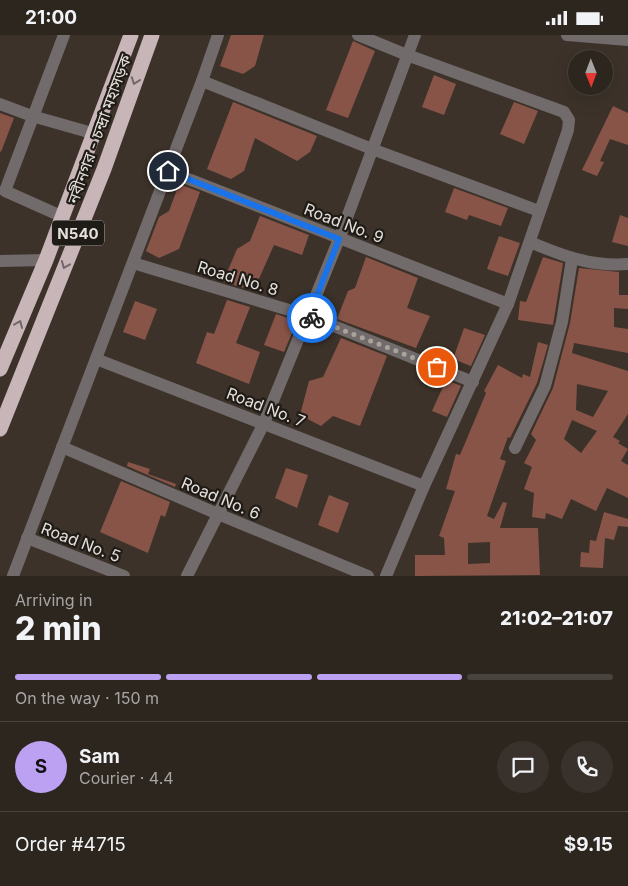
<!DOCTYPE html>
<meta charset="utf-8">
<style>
:root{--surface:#2d261f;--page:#39322c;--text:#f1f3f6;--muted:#a7a5a4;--line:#48433d;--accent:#bca0f2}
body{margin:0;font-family:Inter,"Noto Sans Bengali",sans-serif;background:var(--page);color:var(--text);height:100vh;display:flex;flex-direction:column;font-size:19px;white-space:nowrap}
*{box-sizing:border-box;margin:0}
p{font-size:16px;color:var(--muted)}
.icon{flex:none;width:28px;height:28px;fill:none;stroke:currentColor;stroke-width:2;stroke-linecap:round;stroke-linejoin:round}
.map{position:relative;height:541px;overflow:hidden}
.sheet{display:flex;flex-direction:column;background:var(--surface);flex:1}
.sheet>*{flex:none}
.needle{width:32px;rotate:179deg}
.tools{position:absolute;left:568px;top:15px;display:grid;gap:10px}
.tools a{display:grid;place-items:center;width:45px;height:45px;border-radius:50%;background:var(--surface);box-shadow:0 5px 20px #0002,0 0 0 1px var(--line);font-size:25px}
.pin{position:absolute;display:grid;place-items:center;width:42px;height:42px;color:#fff;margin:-21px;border:2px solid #fff;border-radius:50%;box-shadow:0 1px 5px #0007}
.courier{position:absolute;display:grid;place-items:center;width:50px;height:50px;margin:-25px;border:4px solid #1a73e8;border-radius:50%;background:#fff;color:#222;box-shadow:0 1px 6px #0007}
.overview em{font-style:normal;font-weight:800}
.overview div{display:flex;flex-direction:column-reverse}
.overview{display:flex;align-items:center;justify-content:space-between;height:85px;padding:0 15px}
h1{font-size:32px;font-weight:800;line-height:38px}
.bar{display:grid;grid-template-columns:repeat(4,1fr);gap:8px 5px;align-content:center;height:60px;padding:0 15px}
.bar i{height:6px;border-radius:4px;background:var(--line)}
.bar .selected{background:var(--accent)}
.bar p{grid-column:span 4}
.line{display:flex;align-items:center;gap:12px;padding:0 15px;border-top:1px solid var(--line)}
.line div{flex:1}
.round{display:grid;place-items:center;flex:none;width:52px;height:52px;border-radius:26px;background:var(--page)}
.status{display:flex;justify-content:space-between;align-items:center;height:35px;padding:0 25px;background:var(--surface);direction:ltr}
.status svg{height:14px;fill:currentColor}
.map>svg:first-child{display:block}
</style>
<div class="status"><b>21:00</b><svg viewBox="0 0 49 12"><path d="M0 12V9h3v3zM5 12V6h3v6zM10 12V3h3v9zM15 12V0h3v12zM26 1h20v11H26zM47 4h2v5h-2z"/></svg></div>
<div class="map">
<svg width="628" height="541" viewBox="0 0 628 541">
<rect width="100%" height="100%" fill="#3c3229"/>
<g fill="#885448" fill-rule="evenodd">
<path d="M231,0h33l-9,31 -12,8 -23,-8z"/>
<path d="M353,6l22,10 -27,67 -22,-8z"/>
<path d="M434,40l22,9 -12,31 -22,-8z"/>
<path d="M233,67l84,34 -7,16 -13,9 -42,-23 -11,33 -13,8 -24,-10z"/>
<path d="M514,67l24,9 -14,33 -24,-10z"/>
<path d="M613,71l15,7v32l-18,-6 -10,22 4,1 -7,14 -15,-6z"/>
<path d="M0,78l14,5 -13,34 -1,-1z"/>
<path d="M179,149l21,8 -21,57 -20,9 -13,-7 13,-34 10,-6z"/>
<path d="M454,153l54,20 -7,18 -32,-11 -2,5 -22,-8z"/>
<path d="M620,180l8,3v28l-16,-4z"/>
<path d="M260,181l49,19 -7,20 -28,-10 -16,36 -10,8 -25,-7 14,-33 13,-8z"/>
<path d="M499,201l21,7 -12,33 -21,-7z"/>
<path d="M366,222l52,21 -11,30 23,8 -14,32 -79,-29 11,-28 7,-3z"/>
<path d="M543,222l20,6 -10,62 -35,-5 2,-19 6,1z"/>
<path d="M579,233l40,4v23h9v14l-14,-1v19l14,2v24l-54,-10 -2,10 56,18v43l-15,23 7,4 -2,2 10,6 -7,12 7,4v33l-21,-10 -11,23 -25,-12 -9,20 -16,-6 -1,6 -13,-2 2,-24 -10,-4 8,-22 -8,-4 12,-23 -5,-6 22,-46 17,-65zM577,349l31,7 -15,26 -17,-7zM572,385l25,11 -16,22 -17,-14z"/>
<path d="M227,265l23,7 -14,36 24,9 -11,32 -53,-21 11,-31 7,2z"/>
<path d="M135,266l22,8 -12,31 -22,-8z"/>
<path d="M276,279l21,7 -13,31 -20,-7z"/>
<path d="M464,293l21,7 -14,31 -18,-7z"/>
<path d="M341,303l46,18 -27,70 -27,-10 -12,10 -21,-11 9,-34 14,-4z"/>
<path d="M538,307l10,3 -11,38 -27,55 -2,-1 -8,22 6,2 -19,55 7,3 9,-17 4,1 -7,25h38l2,47 -125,1v-21h30l-1,-17 -5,-2 16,-45 -9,-2 10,-35 4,1 26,-62 -2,-2 14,-26 24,13 1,-4 7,3zM490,507v21l-22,1v-21z"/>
<path d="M446,345l15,6 -14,31 -15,-6z"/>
<path d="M128,427l22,7 -2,5 28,10 -1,3 -48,-21z"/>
<path d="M286,433l22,7 -11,33 -22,-10z"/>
<path d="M121,446l49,21 -5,15 -4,-2 -13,38 -48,-21z"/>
<path d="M329,460l20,8 -11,30 -20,-8z"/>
<path d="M604,477l24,7v8l-10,-1 -4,14 -9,-2 -2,30 -23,-1 1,-15 8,1 1,-13 6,1z"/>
</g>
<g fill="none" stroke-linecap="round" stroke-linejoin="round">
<g stroke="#726b6c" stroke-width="12">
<path d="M358,0l49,20 157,57 5,8 -1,10 -60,174 -84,182 -38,90"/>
<path d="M567,0l61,5"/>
<path d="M202,46l170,68 167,62"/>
<path d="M0,69l32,12 60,17"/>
<path d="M168,136l340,133"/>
<path d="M61,181l-56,-25 59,-156"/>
<path d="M530,207c33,14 62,25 98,22"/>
<path d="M0,226l46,-1"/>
<path d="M133,228l176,53 164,66"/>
<path d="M96,324l328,127"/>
<path d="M62,412l156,67 150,62"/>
<path d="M515,413l30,-62 17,-64 10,-63"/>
<path d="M27,503l97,38"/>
<path d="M13,541l189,-495 16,-46"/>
<path d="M187,541l77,-153 75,-184 76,-204"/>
</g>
<g stroke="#c7b5b8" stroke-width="15">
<path d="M0,334l46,-109 85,-225"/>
<path d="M0,394l104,-260 48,-134"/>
</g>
</g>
<defs><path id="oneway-chevron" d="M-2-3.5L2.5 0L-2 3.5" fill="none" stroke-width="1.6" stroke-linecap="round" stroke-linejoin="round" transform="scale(1.25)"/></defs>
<g stroke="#736868">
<use href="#oneway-chevron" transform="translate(135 46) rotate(110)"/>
<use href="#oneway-chevron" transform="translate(65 230) rotate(112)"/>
<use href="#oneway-chevron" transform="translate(19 289) rotate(-67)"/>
</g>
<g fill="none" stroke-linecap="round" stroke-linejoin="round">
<path stroke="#aaa39c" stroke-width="5" stroke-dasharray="0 9" d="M312,283l125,49"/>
<path stroke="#1a73e8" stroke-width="6" d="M168,136l171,68 -30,77 3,2"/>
</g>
<g text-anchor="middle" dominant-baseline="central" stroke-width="4.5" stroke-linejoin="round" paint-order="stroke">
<rect fill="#1f1b17" stroke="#aaa5a0" stroke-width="1" x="52" y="185.5" width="52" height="25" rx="4"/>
<g font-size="15" font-weight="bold" fill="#e6e0da">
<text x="78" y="198">N540</text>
</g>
<g font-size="16" fill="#e6e0da" stroke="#1f1b17">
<text transform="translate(99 94) rotate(-70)">নবীনগর - চন্দ্রা মহাসড়ক</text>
<text transform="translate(344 188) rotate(21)">Road No. 9</text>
<text transform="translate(238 243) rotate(17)">Road No. 8</text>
<text transform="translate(266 372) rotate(21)">Road No. 7</text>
<text transform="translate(221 463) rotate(23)">Road No. 6</text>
<text transform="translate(81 507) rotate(21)">Road No. 5</text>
</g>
</g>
</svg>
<div class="tools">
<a><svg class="needle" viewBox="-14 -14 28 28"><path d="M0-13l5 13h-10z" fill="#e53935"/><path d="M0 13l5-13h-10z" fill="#a7a5a4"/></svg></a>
</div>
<div class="pin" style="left:437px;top:332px;background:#ea580c"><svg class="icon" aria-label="bag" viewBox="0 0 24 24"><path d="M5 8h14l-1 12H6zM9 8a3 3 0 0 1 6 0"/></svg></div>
<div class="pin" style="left:168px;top:136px;background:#1f2937"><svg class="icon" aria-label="home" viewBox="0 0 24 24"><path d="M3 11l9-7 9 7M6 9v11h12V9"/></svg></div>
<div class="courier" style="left:312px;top:283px"><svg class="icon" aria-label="bike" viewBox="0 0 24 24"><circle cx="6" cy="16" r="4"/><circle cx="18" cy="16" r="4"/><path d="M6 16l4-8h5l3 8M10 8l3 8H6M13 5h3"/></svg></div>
</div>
<section class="sheet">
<div class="overview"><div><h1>2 min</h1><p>Arriving in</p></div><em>21:02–21:07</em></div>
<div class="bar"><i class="selected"></i><i class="selected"></i><i class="selected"></i><i></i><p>On the way · 150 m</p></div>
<div class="line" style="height:90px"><b class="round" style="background:var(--accent);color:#111">S</b><div><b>Sam</b><p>Courier · 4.4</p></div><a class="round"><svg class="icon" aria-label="chat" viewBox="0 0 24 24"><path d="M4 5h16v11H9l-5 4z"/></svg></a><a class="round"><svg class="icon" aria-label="phone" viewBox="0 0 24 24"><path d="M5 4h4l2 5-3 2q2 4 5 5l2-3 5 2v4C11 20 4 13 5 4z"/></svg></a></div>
<div class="line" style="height:65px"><div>Order #4715</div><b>$9.15</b></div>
</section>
